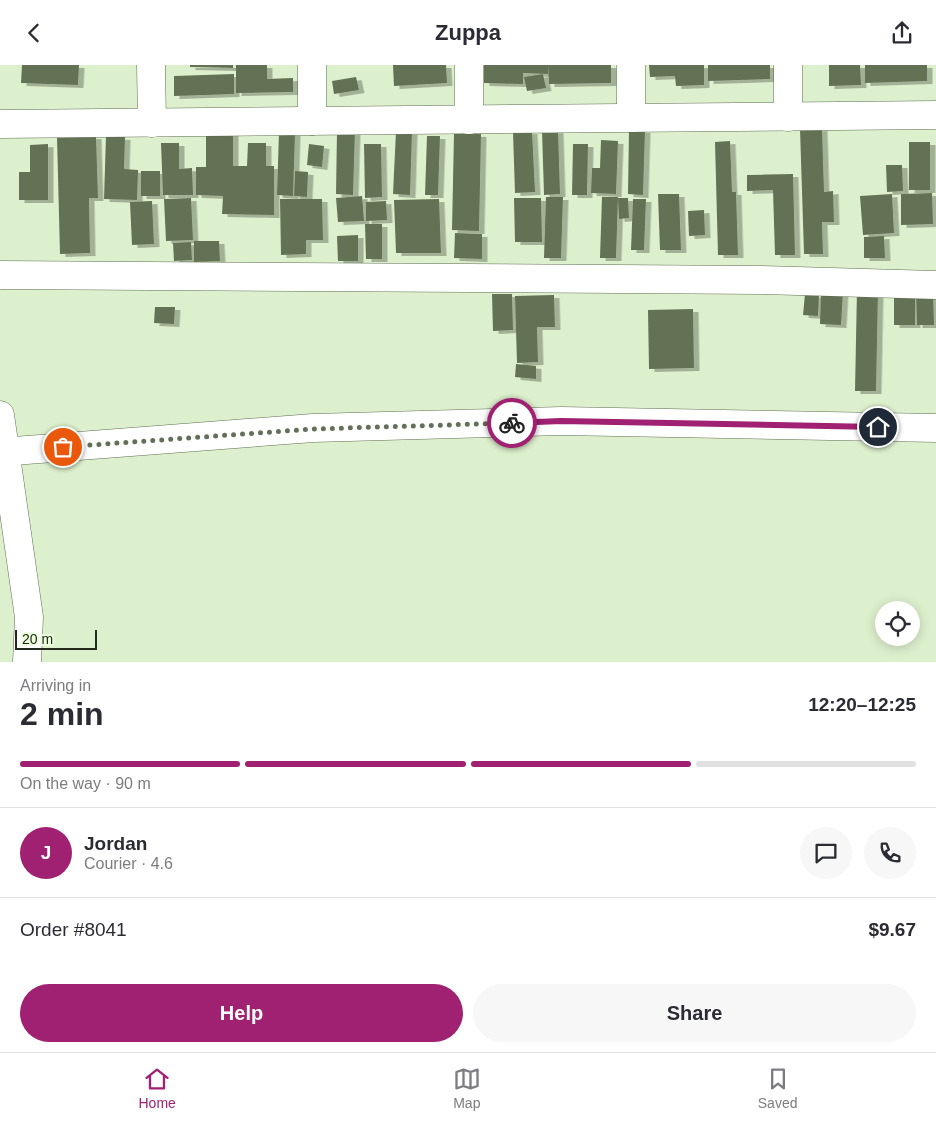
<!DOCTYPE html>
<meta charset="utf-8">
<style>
:root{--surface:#fff;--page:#f7f7f7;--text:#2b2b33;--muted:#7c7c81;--line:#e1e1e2;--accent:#a02072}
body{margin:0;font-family:Arial,sans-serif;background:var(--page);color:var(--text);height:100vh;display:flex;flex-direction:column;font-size:19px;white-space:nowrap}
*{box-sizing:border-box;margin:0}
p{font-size:16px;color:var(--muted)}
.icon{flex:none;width:28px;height:28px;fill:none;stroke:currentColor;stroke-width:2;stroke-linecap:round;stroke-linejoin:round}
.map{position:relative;height:597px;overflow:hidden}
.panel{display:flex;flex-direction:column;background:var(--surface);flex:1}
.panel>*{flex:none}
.fabs{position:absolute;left:875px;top:536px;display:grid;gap:10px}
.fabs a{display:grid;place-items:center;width:45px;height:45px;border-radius:50%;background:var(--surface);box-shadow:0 2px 12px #0003;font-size:25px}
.scale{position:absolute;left:15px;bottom:12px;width:82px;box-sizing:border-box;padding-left:5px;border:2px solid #23291c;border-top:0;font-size:14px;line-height:18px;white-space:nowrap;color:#23291c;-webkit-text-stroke:4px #ebfdda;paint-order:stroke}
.pin{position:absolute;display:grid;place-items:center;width:42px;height:42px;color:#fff;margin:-21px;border:2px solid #fff;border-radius:50%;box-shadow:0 1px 5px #0007}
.courier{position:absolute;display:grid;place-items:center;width:50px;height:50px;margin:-25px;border:4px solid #a02072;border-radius:50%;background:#fff;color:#222;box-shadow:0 1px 6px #0007}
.summary em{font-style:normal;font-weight:700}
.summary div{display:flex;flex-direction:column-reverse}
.summary{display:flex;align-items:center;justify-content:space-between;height:85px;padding:0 20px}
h1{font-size:32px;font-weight:700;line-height:38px}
.bar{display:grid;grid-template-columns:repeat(4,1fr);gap:8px 5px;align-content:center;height:60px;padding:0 20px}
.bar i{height:6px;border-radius:4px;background:var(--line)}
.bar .current{background:var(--accent)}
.bar p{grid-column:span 4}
.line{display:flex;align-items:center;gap:12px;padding:0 20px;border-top:1px solid var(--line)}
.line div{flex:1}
.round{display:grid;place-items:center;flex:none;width:52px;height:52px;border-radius:26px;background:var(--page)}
.cta{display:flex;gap:10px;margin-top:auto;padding:10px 20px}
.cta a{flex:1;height:58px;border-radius:30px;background:var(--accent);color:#fff;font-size:20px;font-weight:700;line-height:58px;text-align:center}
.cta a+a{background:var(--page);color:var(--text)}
header{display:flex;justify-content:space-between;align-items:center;height:65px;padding:0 20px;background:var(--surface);font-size:22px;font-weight:700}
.tabs{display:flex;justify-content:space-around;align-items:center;height:70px;border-top:1px solid var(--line);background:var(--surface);font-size:14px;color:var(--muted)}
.tabs a{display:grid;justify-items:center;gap:2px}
.tabs .current{color:var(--accent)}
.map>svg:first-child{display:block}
</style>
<header><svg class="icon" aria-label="back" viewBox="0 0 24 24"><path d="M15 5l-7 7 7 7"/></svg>Zuppa<svg class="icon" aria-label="share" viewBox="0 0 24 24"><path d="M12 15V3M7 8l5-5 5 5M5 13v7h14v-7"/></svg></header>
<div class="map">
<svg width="936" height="597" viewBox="0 0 936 597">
<defs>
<filter id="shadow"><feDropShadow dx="5.5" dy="3" stdDeviation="0" flood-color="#0004"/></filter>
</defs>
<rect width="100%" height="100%" fill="#ddf0cd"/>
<g fill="#637254" filter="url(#shadow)">
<path d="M22,0h57l-1,20 -57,-2z"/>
<path d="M190,0h43v3l-43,-1z"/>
<path d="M236,0h31v14l26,-1v14l-57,1z"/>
<path d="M393,0h53l1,18 -53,3z"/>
<path d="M484,0h64v9l-25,-1v11l-39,-1z"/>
<path d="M548,0h63v18l-62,1z"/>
<path d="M649,0h55v20l-28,1 -1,-10 -25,1z"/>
<path d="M708,0h62v14l-62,2z"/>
<path d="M829,0h31l1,20 -32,1z"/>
<path d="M865,0h62v16l-62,2z"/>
<path d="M234,9v20l-60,2v-20z"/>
<path d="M543,9l3,14 -19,3 -3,-14z"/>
<path d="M356,12l3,13 -25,4 -2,-13z"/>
<path d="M822,63l2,64 9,-1 1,31h-12l1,32h-19l-4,-125z"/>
<path d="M629,64l16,1 -2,65 -15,-1z"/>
<path d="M337,65h18l-2,65 -17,-1z"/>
<path d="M558,65l2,64 -16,1 -2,-64z"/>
<path d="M396,66l16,1 -2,63 -17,-1z"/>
<path d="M532,66l3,61 -20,1 -2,-61z"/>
<path d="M206,67h27v34h14l1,-23h18v23h8v49l-52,-1 1,-18 -27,-1v-28h10z"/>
<path d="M279,67l16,1 -2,63 -16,-1z"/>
<path d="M454,68l27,1 -2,97 -27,-1z"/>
<path d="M96,71l2,62h-9l1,55 -30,1 -3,-117z"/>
<path d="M106,71l19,1 -1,32 14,1 -1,30 -33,-1z"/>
<path d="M427,71h13l-2,59h-13z"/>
<path d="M601,75l17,1 -2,53 -25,-1 1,-25h8z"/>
<path d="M730,76l2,51h4l2,63h-20l-3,-113z"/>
<rect x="909" y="77" width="21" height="48"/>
<path d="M161,78h18v26l13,-1 1,27h-30z"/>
<path d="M48,79v56h-29v-28h11v-27z"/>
<path d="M309,79l15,2 -2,21 -15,-2z"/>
<path d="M364,79h17l1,53 -17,1z"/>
<path d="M573,79h15l-1,51h-15z"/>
<path d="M886,100h16l1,26 -16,1z"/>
<rect x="141" y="106" width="19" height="25"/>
<path d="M295,106l13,1 -1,25 -13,-1z"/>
<path d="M793,109l2,81h-20l-2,-65 -26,1v-16z"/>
<path d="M932,128l1,31 -32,1v-31z"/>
<path d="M658,129h21l2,56h-21z"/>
<path d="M892,129l2,39 -31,2 -3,-39z"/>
<path d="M362,131l2,25 -26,1 -2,-24z"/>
<path d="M546,132h17l-2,61h-17z"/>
<path d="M602,132h16l-2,61h-16z"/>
<path d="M191,133l2,42 -27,1 -2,-42z"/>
<path d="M514,133h27l1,44h-27z"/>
<path d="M618,133h10l1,20 -10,1z"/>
<path d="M280,134h42l1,41h-17v14l-25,1z"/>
<path d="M439,134l2,54h-45l-2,-53z"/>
<path d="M633,134h13l-2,51h-13z"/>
<path d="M152,136l2,43 -22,1 -2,-43z"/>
<path d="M386,136l1,19 -21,1v-19z"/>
<path d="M704,145l1,25 -16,1 -1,-25z"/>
<path d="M365,159h17v35h-16z"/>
<path d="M455,168l27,1v25l-28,-1z"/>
<path d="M358,170v26h-20l-1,-25z"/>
<path d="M884,171l1,22h-21v-21z"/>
<path d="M194,176h25l1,20 -26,1z"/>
<path d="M191,177l1,18 -18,1 -1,-18z"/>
<path d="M857,224l21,1 -2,101h-21z"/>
<path d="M821,225l22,1 -2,34 -21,-1z"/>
<path d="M915,225v35h-21v-34z"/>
<path d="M933,226l1,34h-17l-1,-33z"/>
<path d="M492,229h20l1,36 -20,1z"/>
<path d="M805,229l14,1 -1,21 -15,-1z"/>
<path d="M554,230l1,32h-18l1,35 -21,1 -2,-67z"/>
<path d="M155,242h20l-1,17 -20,-1z"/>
<path d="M693,244l1,59 -45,1 -1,-59z"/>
<path d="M516,299l20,2v13l-21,-2z"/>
</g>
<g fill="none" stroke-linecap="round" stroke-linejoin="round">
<defs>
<g id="minor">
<path d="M151,0l1,58"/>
<path d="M312,0v56"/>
<path d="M469,0v55"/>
<path d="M631,0v53"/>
<path d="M788,0v52"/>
<path d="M0,59l936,-9"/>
<path d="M0,210l762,5 174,5"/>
<path d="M0,350l29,202 -2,45"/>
<path d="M0,387l313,-24 248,-7 375,7"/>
</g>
</defs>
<use href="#minor" stroke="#5f6f51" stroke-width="29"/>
<use href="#minor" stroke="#fff" stroke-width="28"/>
</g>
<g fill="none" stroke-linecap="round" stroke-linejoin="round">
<path stroke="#646f5a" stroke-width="5" stroke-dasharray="0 9" d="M63,382l250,-18 199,-6"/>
<path stroke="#a02072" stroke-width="6" d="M512,358l49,-2 317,6"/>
</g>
</svg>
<div class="fabs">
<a><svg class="icon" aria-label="locate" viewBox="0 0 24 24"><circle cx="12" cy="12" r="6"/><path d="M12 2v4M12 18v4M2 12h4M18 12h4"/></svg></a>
</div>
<div class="scale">20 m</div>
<div class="pin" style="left:63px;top:382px;background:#ea580c"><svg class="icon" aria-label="bag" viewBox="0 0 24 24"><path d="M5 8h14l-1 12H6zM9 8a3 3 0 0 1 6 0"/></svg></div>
<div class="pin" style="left:878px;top:362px;background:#1f2937"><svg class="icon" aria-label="home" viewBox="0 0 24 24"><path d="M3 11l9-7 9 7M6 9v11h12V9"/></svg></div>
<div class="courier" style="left:512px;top:358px"><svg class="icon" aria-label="bike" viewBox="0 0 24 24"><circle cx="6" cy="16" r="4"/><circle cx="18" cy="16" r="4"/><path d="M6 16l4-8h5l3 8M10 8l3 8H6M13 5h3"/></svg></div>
</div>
<section class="panel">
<div class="summary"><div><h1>2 min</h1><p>Arriving in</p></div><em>12:20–12:25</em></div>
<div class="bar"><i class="current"></i><i class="current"></i><i class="current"></i><i></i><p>On the way · 90 m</p></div>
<div class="line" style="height:90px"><b class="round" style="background:var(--accent);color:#fff">J</b><div><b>Jordan</b><p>Courier · 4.6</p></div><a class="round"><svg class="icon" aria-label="chat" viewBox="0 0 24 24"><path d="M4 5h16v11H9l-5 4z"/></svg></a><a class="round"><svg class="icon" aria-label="phone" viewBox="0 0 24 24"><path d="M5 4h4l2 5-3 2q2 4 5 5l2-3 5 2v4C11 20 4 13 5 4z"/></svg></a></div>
<div class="line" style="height:65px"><div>Order #8041</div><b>$9.67</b></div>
<div class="cta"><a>Help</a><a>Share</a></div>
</section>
<nav class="tabs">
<a class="current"><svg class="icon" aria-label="home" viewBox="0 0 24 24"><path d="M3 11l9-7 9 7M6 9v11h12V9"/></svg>Home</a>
<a><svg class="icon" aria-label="map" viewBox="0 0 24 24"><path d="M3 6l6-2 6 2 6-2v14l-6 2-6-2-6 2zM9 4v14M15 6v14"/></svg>Map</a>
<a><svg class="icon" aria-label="saved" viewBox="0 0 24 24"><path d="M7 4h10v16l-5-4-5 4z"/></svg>Saved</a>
</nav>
